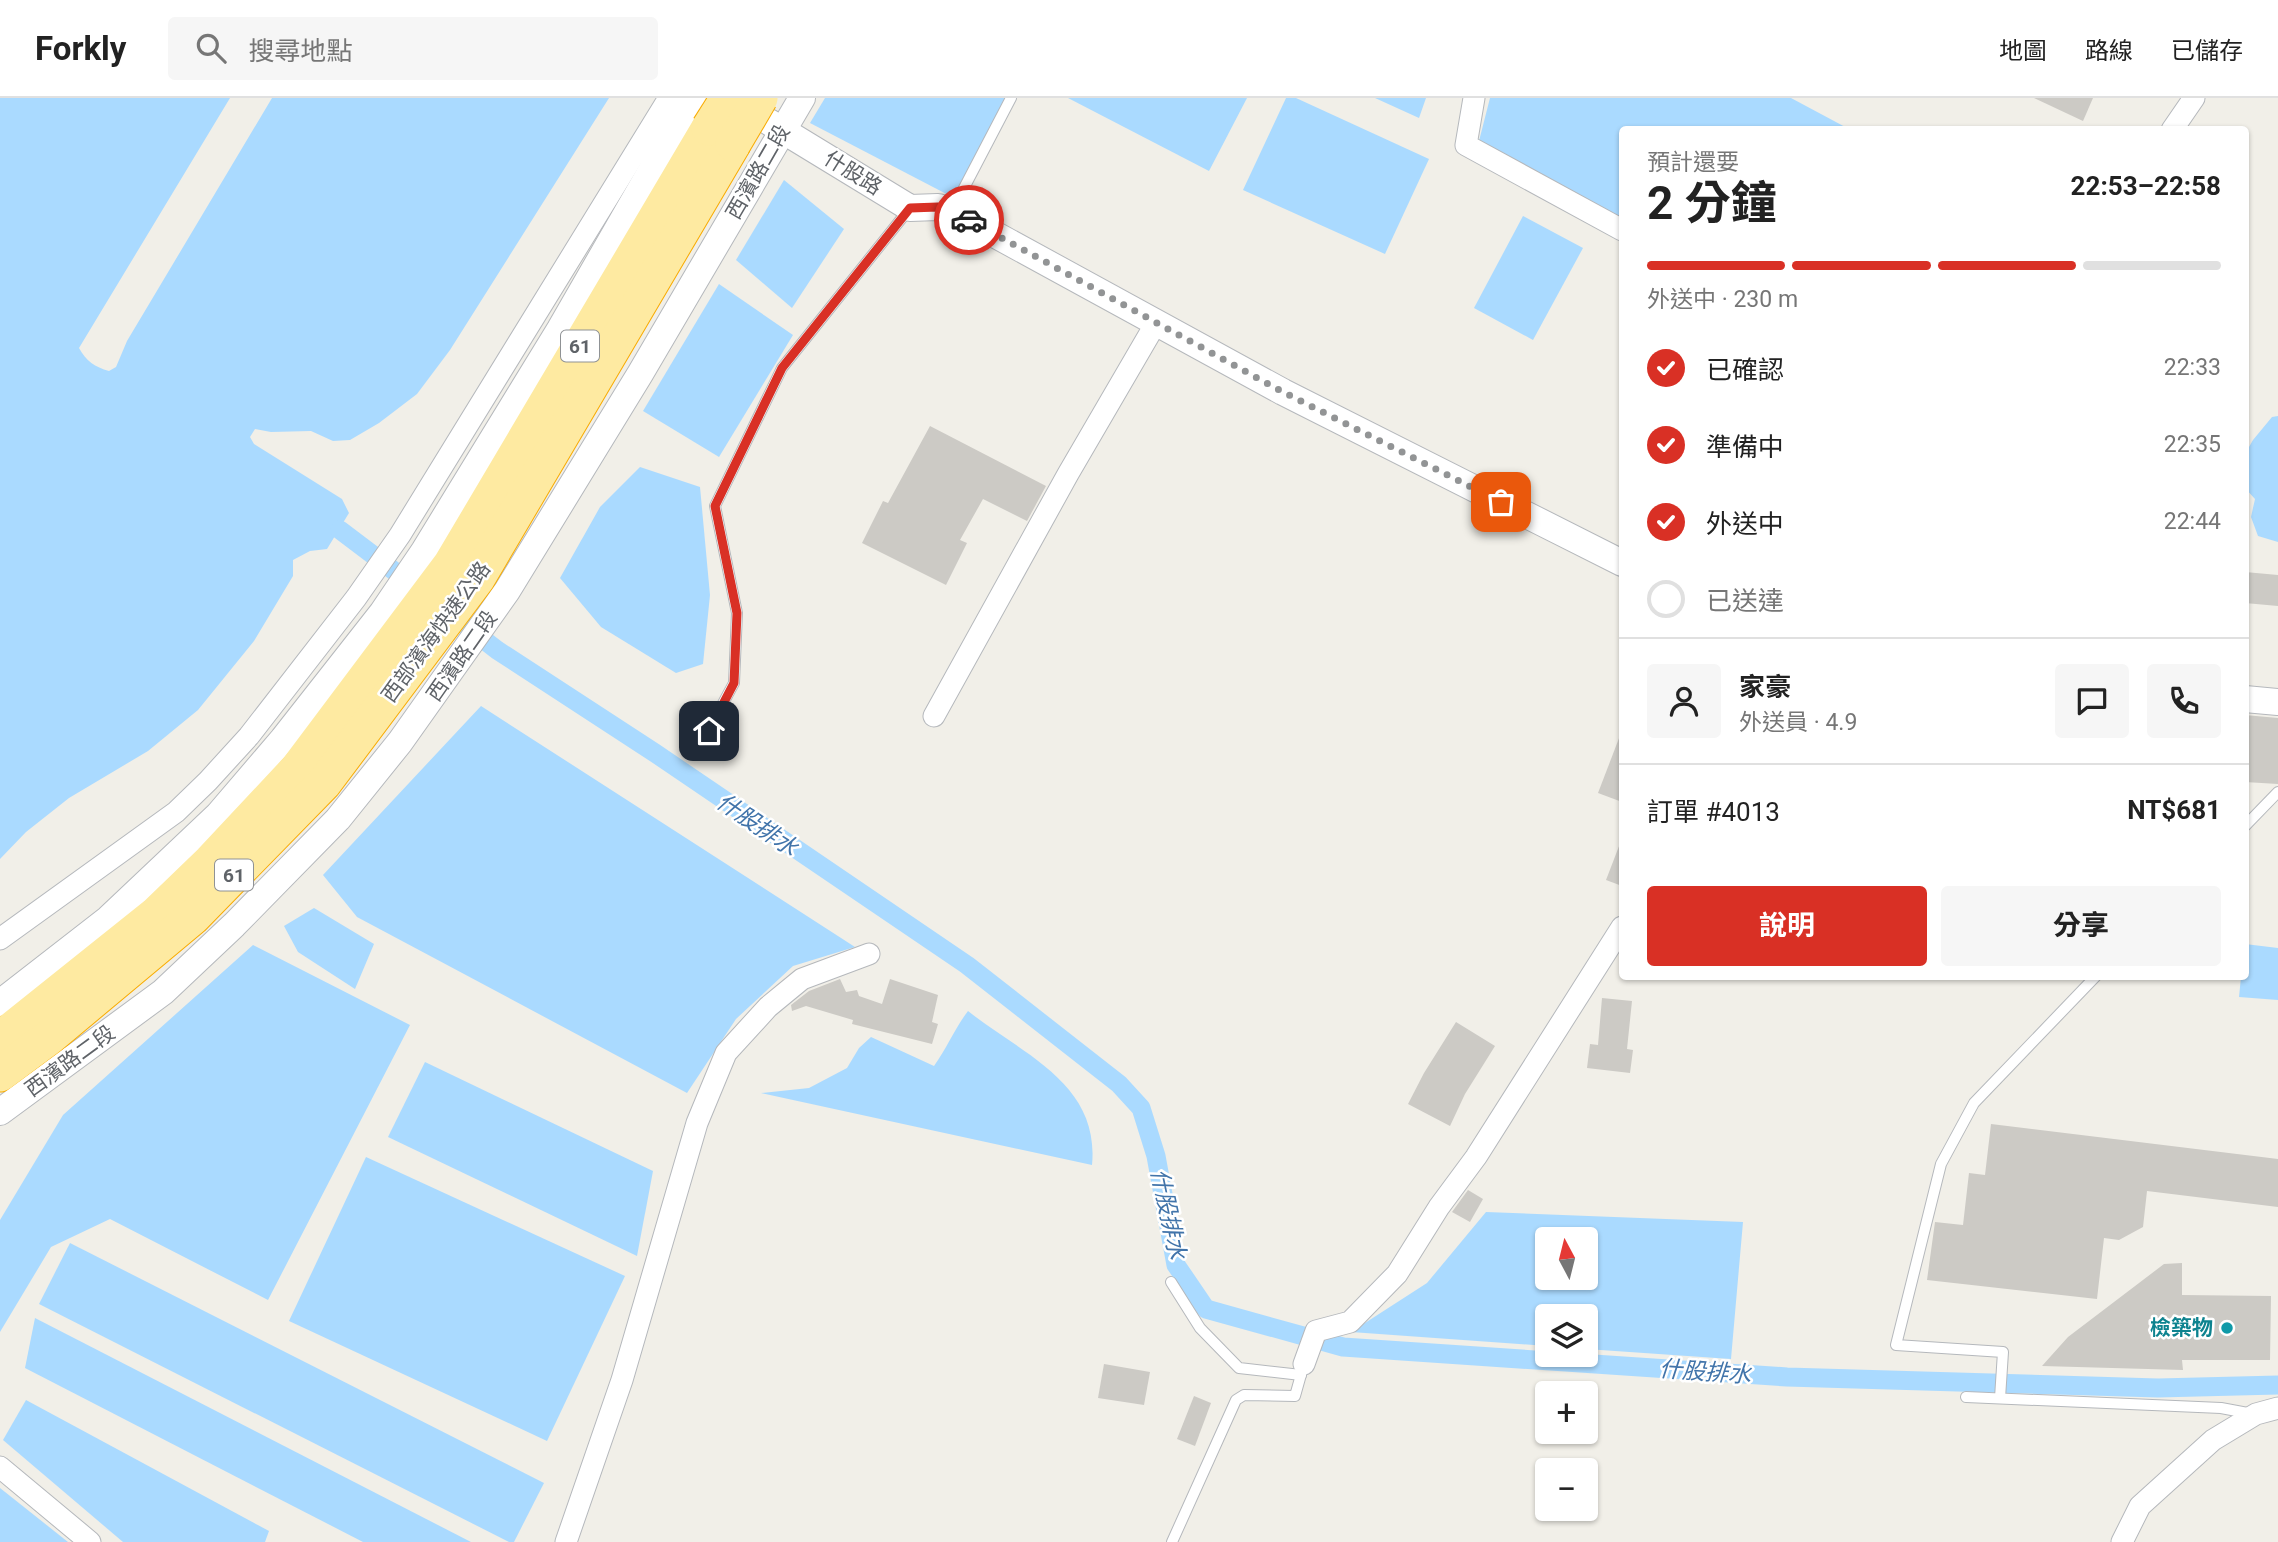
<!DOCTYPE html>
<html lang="zh-TW">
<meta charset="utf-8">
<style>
:root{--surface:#fff;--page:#f6f6f6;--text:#222;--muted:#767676;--line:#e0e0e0;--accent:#d93025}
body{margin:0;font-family:Roboto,"Noto Sans TC",sans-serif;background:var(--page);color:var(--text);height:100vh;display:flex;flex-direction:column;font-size:26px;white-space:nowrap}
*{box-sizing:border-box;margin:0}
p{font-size:23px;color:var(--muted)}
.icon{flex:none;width:38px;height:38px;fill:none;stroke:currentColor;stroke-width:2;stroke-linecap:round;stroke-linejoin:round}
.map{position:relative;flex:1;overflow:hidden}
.side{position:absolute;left:1619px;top:28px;width:630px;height:854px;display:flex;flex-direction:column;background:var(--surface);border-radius:7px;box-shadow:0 2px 5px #0004}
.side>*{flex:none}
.needle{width:46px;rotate:353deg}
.fabs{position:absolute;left:1535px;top:1129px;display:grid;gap:14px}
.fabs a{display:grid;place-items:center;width:63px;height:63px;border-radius:7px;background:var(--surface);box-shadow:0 2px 5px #0004;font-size:35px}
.pin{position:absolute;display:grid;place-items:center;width:60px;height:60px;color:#fff;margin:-30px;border-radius:14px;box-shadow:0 4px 10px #0006}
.courier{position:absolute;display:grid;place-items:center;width:70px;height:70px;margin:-35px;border:5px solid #d93025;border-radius:50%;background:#fff;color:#222;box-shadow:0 2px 9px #0007}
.head em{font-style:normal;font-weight:700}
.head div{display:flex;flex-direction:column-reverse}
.head{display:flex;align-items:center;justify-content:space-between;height:119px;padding:0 28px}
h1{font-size:46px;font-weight:700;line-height:52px}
.bar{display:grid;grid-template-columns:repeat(4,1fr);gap:10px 7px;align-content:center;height:84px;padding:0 28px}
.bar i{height:9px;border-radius:5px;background:var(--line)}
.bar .current{background:var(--accent)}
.bar p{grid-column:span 4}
.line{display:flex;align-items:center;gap:18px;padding:0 28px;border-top:2px solid var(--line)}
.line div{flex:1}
.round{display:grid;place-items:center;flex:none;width:74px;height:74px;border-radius:7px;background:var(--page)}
ol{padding:0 28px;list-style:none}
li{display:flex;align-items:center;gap:21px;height:77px}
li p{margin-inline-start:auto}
li .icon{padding:7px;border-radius:50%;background:var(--accent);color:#fff;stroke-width:4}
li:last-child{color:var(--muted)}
li i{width:38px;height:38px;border:4px solid var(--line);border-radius:50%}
.button{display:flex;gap:14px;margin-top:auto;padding:14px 28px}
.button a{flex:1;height:80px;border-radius:7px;background:var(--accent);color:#fff;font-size:28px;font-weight:700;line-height:80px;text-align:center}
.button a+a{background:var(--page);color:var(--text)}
header{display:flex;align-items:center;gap:42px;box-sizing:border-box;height:98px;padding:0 35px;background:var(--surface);border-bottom:2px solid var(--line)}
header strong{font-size:33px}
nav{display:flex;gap:38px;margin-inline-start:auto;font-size:24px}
.search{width:490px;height:63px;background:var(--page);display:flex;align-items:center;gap:18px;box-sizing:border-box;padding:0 24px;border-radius:7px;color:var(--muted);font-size:26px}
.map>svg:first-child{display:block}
</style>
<header>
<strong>Forkly</strong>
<div class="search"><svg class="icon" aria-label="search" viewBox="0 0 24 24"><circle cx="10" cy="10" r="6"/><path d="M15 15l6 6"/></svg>搜尋地點</div>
<nav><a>地圖</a><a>路線</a><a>已儲存</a></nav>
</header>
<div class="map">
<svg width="2278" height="1444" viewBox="0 0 2278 1444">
<rect width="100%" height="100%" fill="#f1efe8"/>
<g fill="#aadaff" fill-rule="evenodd">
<path d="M0,0h230l-151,250c7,13 16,19 30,23l7,-4 11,-26 145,-243h337l-159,252 -33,44 -38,29 -29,17 -17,1 -22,-10 -40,1 -16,-3 -5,8 4,7 88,55 7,14 -22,36 -17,2 -17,9v16l-39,65 -56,69 -50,41 -79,47 -43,34 -26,27z"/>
<path d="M825,0h189l-56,102 -148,-77z"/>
<path d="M1068,0h179l-38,73z"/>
<path d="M1286,0h10l133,61 -44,95 -142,-64z"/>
<path d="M1375,0h51l-7,20z"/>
<path d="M1490,0h301l58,31 -227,1v88l-143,-77z"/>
<path d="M784,82l60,49 -52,79 -56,-48z"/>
<path d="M1523,118l60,32 -50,92 -59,-32z"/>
<path d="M719,186l74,51 -74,122 -76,-46z"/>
<path d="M2278,318v126l-20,-6 -7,-19 4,-18 -10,-11v-34l8,-14 19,-23z"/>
<path d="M640,369l60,20 10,108 -7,69 -27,9 -75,-46 -41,-49 40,-71z"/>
<path d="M481,608l374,241 -62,19 -57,53 -49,74 -330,-176 -34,-42z"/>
<path d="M314,810l60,36 -19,45 -57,-37 -14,-26z"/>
<path d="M2245,846l33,4v52l-39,-3 2,-20 4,-1z"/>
<path d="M253,847l157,80 -142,275 -158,-81 -59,28 -51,85v-112l63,-105z"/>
<path d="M968,913c54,43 132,72 124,154l-331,-72 48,-5 38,-20 12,-20 12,-11 63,29c13,-18 21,-38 34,-55z"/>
<path d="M425,964l228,109 -16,85 -249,-119z"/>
<path d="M366,1059l259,119 -78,165 -258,-120z"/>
<path d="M1486,1114l257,10 -12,137 -145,-10v-33h-39v30l-196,-14 76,-49zM1547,1141h39v39h-39z"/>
<path d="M70,1145l474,240 -30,59h-5l-470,-238z"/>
<path d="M35,1220l436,224h-108l-338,-174z"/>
<path d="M26,1302l243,131 -4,11h-142l-120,-102z"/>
<path d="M0,1390l68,54h-68z"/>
</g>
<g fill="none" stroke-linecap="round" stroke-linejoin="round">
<g stroke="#aadaff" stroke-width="19">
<path d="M340,432l74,56"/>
<path d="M444,511l53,41 158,103 312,212 152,119 22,24 15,48 20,109 30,44 137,38 444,30 371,11 120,-3"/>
</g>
</g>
<g fill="#cccac5">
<path d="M2034,0h59l-10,23z"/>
<path d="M930,328l116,60 -19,35 -44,-22 -23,41 7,3 -21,42 -84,-42 21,-42 5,2z"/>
<path d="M2245,474l33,3v31l-33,-3z"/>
<path d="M2245,617l33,3v66l-33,-2z"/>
<path d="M1621,635h1v69l-24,-9z"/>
<path d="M1621,743h1v45l-16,-6z"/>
<path d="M840,881l6,13 11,-2 2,6 23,8 8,-25 48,16 -6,27 6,2 -6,20 -80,-20 1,-4 -47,-14 -14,5 -1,-6 18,-14z"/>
<path d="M1602,900l30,3 -5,48 6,1 -3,23 -43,-5 3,-24 8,1z"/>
<path d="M1456,924l39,24 -30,48 -15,32 -42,-22 16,-31z"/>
<path d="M1991,1026l287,35v48l-131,-16 -4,36 -24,13 -15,-2 -7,61 -170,-19 8,-58 28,3 6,-52 16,2z"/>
<path d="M1468,1092l15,9 -13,23 -18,-10z"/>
<path d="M2182,1165v32l89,1 -1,64h-88l1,10 -141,-4 26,-29 96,-73z"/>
<path d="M1104,1266l46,8 -6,33 -46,-7z"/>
<path d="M1194,1298l17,7 -16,43 -18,-7z"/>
</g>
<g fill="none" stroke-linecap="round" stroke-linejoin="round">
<defs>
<g id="service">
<path d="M952,113l59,-113"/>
<path d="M708,633l26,-48 3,-70 -22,-107 67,-138 128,-160"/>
<path d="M2245,728l33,-34"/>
<path d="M1171,1184l29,46 39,40 62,7"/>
<path d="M1966,1299l255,11 32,6"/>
<path d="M2000,1300l3,-46 -107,-7 45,-181 33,-61 122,-127"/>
<path d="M1172,1444l64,-142 8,-5 51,1 9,-32"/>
</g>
<g id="minor">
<path d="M1474,0l-8,47 156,85"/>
<path d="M2172,32l22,-32"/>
<path d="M934,618l134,-242 88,-151"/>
<path d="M0,841l176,-127 32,-31 41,-45 107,-138 44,-63 269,-437"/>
<path d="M1304,1266l12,-33 34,-9 47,-48 42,-67 37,-50 146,-230"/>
<path d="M0,1369l90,75"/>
<path d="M566,1444l56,-162 75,-257 29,-70 42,-46 34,-28 67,-25"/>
<path d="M2122,1444l18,-36 73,-66 43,-26 22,-6"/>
</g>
<g id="tertiary">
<path d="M769,24l141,86 28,-1 14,4 331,181 339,171"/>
<path d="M2245,601l33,3"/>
<path d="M0,905l108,-84 110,-104 65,-76 99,-126 42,-62 136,-222 133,-231"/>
<path d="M0,1014l163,-120 71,-67 104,-106 62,-77 107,-151 133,-217 162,-276"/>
</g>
<g id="trunk">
<path d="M0,941l155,-124 56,-54 87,-93 153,-204 258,-436"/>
<path d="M0,976l47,-35 146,-122 131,-134 153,-204 256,-435"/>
</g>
</defs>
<use href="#service" stroke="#b5b8bc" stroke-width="12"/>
<use href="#minor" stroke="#b5b8bc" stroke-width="23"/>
<use href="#tertiary" stroke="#b5b8bc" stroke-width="28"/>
<use href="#trunk" stroke="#f9ab00" stroke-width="37"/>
<use href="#service" stroke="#fff" stroke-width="10"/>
<use href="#minor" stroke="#fff" stroke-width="21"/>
<use href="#tertiary" stroke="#fff" stroke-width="26"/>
<use href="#trunk" stroke="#feeaa1" stroke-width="35"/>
<defs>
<g id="trunk-bridge">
<path d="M709,30l19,-30"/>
<path d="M733,46l27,-46"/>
</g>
</defs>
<use href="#trunk-bridge" stroke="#f9ab00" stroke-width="37" stroke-linecap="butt"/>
<use href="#trunk-bridge" stroke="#feeaa1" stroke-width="35"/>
</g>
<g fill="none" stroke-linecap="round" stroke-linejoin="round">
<path stroke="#929495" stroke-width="7" stroke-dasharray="0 12.6" d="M969,122l314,172 218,110"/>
<path stroke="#d93025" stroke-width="9" d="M709,633l25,-48 3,-70 -22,-107 67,-138 128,-160 28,-1 31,13"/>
</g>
<circle fill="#0f9aa8" stroke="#fff" stroke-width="2.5" cx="2227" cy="1230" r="7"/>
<g text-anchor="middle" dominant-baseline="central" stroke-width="5" stroke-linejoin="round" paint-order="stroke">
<g fill="#fff" stroke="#8f9295" stroke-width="2">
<rect x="561" y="232.5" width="38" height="31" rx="5"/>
<rect x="215" y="761.5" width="38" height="31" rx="5"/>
</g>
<g font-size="19" font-weight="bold" fill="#5f6368">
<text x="580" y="248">61</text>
<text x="234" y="777">61</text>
</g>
<g font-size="21" fill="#5f6368" stroke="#fff">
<text transform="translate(758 74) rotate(-60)">西濱路二段</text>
<text transform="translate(853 75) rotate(32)">什股路</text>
<text transform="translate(436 534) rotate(-54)">西部濱海快速公路</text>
<text transform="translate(462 558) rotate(-55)">西濱路二段</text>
<text transform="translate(70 963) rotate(-36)">西濱路二段</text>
</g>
<g font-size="21" font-weight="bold" fill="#0d838f" stroke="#fff" text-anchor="end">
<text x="2213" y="1230">檢築物</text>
</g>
<g font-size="23" font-style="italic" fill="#4174aa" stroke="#fff">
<text transform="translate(757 727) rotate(34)">什股排水</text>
<text transform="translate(1168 1116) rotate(78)">什股排水</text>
<text transform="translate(1705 1274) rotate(4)">什股排水</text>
</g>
</g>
</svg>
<div class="fabs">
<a><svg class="needle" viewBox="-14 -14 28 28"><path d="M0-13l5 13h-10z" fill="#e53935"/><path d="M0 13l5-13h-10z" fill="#767676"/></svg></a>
<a><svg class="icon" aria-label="layers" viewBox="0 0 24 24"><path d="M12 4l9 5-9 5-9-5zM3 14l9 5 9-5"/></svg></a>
<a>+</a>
<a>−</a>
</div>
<div class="pin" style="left:1501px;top:404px;background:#ea580c"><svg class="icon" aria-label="bag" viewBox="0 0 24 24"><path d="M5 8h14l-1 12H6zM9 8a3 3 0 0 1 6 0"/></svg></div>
<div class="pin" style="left:709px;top:633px;background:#1f2937"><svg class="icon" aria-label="home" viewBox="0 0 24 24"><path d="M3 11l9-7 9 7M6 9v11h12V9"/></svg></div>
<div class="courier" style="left:969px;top:122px"><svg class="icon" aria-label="car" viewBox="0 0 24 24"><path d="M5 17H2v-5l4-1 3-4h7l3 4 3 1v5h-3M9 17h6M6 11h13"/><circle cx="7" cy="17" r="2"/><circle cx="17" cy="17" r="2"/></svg></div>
<section class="side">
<div class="head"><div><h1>2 分鐘</h1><p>預計還要</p></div><em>22:53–22:58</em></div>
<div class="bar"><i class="current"></i><i class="current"></i><i class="current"></i><i></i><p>外送中 · 230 m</p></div>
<ol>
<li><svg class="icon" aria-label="check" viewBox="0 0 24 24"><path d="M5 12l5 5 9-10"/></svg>已確認<p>22:33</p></li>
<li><svg class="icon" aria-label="check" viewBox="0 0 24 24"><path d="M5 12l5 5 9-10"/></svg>準備中<p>22:35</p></li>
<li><svg class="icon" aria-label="check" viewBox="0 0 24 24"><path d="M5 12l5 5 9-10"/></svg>外送中<p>22:44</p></li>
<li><i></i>已送達</li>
</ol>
<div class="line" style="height:126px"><a class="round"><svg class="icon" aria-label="person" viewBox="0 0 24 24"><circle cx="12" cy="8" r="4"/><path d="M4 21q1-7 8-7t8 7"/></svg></a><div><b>家豪</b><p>外送員 · 4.9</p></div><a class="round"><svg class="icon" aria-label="chat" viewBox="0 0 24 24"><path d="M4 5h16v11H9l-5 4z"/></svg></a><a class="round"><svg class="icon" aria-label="phone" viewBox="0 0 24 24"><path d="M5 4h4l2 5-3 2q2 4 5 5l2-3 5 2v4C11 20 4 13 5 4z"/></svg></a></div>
<div class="line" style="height:91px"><div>訂單 #4013</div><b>NT$681</b></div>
<div class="button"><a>說明</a><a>分享</a></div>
</section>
</div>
